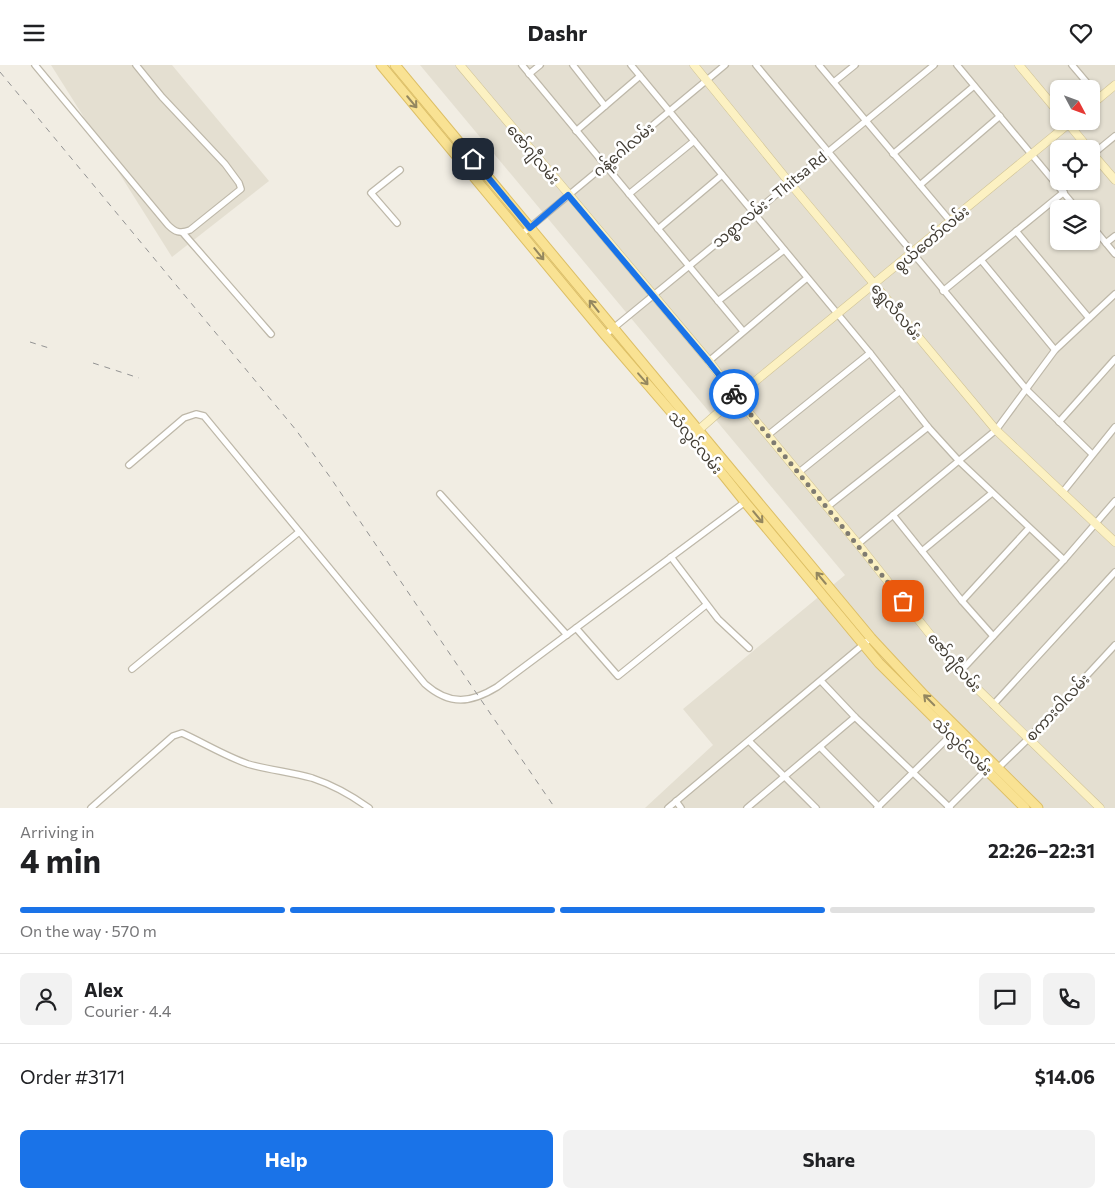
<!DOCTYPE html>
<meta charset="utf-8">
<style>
:root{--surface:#fff;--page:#f2f2f2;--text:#202124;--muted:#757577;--line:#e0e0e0;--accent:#1a73e8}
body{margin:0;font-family:Commissioner,"Noto Sans Myanmar",sans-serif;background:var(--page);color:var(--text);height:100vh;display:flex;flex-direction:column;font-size:19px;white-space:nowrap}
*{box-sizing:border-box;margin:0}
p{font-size:16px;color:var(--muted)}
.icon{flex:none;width:28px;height:28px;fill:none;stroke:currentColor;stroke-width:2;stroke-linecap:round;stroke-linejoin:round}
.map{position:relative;height:743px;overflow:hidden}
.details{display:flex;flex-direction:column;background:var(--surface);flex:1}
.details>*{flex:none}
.needle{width:32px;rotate:131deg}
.fabs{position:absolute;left:1050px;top:15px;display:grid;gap:10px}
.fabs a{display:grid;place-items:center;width:50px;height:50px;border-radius:8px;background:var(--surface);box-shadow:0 1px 4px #0004;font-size:25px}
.pin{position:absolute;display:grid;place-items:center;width:42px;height:42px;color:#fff;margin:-21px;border-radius:10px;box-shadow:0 2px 8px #0006}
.courier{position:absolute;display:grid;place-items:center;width:50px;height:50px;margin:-25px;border:4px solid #1a73e8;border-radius:50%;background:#fff;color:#222;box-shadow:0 1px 6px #0007}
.headline em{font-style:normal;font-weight:700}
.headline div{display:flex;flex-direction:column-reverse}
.headline{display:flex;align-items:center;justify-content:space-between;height:85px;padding:0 20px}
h1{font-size:32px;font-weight:700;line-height:38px}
.bar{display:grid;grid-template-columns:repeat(4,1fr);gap:8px 5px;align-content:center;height:60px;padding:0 20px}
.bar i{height:6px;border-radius:4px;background:var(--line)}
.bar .active{background:var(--accent)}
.bar p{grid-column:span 4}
.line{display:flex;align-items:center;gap:12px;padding:0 20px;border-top:1px solid var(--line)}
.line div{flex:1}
.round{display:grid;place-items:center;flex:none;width:52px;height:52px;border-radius:8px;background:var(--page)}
.primary-button{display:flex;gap:10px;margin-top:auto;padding:10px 20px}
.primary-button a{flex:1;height:58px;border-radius:8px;background:var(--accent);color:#fff;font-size:20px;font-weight:700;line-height:58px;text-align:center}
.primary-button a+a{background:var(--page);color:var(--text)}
header{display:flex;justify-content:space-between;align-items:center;height:65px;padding:0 20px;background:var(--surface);font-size:22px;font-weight:700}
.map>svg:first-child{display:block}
</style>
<header><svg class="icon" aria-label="menu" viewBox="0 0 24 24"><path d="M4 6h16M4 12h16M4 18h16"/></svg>Dashr<svg class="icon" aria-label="heart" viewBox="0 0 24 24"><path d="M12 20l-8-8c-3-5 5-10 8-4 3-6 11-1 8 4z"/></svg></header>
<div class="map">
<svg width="1115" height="743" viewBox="0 0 1115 743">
<rect width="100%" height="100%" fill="#f1ede3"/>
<g fill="#e4dfd1" fill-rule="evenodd">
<path d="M51,0h121l97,116 -97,76z"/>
<path d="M420,0h695v743h-470l68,-63 -30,-36 162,-134zM1059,24h32v32h-32zM1059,84h32v32h-32zM1059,144h32v32h-32z"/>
</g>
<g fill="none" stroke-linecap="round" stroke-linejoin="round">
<defs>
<g id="street">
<path d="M35,0l133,160c7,7 12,9 22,5l51,-41 -2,-6 -14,-19 -63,-67 -26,-32"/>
<path d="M522,0l221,266"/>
<path d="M573,0l32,41"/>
<path d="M631,0l239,288 58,74 31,34 105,99"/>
<path d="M756,0l271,325 65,64"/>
<path d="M819,0l132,157"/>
<path d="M957,0l120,144"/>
<path d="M1072,0l28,33"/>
<path d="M529,9l11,-9"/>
<path d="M834,17l21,-17"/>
<path d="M576,66l64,-55"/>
<path d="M893,89l81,-68"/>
<path d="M1093,89l22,-18"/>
<path d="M920,120l80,-69"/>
<path d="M629,129l65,-53"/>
<path d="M397,158l-26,-30 29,-23"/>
<path d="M1091,160l24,29"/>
<path d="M658,164l64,-54"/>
<path d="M1016,166l73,87"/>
<path d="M183,168l88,101"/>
<path d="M522,169l203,-169"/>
<path d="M1106,178l9,-7"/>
<path d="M981,195l74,90"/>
<path d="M943,226l121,-99"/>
<path d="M718,236l66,-51"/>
<path d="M605,270l329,-270"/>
<path d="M709,296l98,-83"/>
<path d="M1059,357l56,-63"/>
<path d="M768,370l102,-82"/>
<path d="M129,400l55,-47 12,-4 8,2 221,268c25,22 46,19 72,3l248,-185"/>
<path d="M798,408l102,-82"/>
<path d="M1062,428l53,-66"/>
<path d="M440,429l127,141"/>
<path d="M827,442l101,-80"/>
<path d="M893,450l69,86 31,35"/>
<path d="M858,479l138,-114 59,-80 60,-56"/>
<path d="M922,486l70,-58"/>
<path d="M671,492l47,62 31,29"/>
<path d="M962,536l67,-73"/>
<path d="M576,563l42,48 88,-71"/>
<path d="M132,604l167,-137"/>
<path d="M960,607l104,-112 51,-59"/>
<path d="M821,616l34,36 95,91"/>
<path d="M993,640l122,-133"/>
<path d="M749,676l67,67"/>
<path d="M820,682l59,60"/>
<path d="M998,703l30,-29 87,-94"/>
<path d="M676,736l5,7"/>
<path d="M91,743l82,-72 9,-3c22,10 43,23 66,31 21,6 43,8 64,14 21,7 39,17 57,30"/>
<path d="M668,743l203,-170"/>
<path d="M747,743l108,-91"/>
<path d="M877,743l74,-73"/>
<path d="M948,743l39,-39"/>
</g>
<g id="secondary">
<path d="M460,0l249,296 27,36 122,147 102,128 140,136"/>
<path d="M694,0l95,117 207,248 119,112"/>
<path d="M1019,0l40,48"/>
<path d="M1091,40l24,-20"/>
<path d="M1066,56l23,28"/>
<path d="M1091,87l24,28"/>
<path d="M694,369l42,-37 336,-276"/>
</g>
<g id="primary">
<path d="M381,0l224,270 87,101 53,66 134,161 146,145"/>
<path d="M395,0l476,573 53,57 114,113"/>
</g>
</defs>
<use href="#street" stroke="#beb8a9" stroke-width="8"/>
<use href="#secondary" stroke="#cfc295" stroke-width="9"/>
<use href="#primary" stroke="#ddbf65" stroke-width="11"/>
<use href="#street" stroke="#fff" stroke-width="5.5"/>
<use href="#secondary" stroke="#fcf1c2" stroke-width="8"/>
<use href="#primary" stroke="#f9e293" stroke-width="9"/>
<g stroke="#939393" stroke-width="1" stroke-dasharray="6 6" stroke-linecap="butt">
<path d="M0,7l296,358 34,47 149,220 76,111"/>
<path d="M30,277l19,6"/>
<path d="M93,298l46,15"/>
</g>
</g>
<defs><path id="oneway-shaft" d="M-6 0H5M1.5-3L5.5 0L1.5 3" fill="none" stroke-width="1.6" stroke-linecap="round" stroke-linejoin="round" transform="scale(1.25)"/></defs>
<g stroke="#94875f">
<use href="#oneway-shaft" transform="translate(412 37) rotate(50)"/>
<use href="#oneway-shaft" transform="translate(539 189) rotate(51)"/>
<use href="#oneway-shaft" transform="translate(594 241) rotate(-129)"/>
<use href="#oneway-shaft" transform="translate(643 314) rotate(49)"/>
<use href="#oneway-shaft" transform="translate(758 452) rotate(50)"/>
<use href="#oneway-shaft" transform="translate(821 513) rotate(-130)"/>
<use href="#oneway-shaft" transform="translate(929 635) rotate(-135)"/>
</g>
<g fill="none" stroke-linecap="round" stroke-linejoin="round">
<path stroke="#7f7b71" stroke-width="5" stroke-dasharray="0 9" d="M734,329l169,207"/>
<path stroke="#1a73e8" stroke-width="6" d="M473,94l57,69 38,-33 140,166 26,33"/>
</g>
<g text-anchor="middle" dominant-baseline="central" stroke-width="5" stroke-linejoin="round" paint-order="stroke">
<g font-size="15" fill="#423d34" stroke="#fff">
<text transform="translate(623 84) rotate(-40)">ဂန့်ဂေါလမ်း</text>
<text transform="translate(534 89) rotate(50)">ဇော်ဂျီလမ်း</text>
<text transform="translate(769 134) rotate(-39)">သစ္စာလမ်း - Thitsa Rd</text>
<text transform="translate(931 173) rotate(-40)">စွယ်တော်လမ်း</text>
<text transform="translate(897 246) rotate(50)">ရွှေလီလမ်း</text>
<text transform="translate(696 377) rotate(51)">သံလွင်လမ်း</text>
<text transform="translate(955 597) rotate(49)">ဇော်ဂျီလမ်း</text>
<text transform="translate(1057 642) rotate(-47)">စကားဝါလမ်း</text>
<text transform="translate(963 681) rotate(44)">သံလွင်လမ်း</text>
</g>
</g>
</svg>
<div class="fabs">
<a><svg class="needle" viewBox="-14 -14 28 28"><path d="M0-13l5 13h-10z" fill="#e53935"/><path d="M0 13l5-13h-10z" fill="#757577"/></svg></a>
<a><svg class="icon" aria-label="locate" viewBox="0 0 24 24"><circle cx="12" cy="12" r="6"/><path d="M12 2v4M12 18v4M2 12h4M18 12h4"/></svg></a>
<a><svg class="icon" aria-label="layers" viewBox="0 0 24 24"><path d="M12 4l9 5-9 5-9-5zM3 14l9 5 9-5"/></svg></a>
</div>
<div class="pin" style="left:903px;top:536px;background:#ea580c"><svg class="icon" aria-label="bag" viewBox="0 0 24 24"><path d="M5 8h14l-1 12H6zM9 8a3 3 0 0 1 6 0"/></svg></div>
<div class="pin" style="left:473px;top:94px;background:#1f2937"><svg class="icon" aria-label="home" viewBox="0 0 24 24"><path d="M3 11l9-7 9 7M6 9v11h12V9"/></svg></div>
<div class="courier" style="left:734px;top:329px"><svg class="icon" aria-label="bike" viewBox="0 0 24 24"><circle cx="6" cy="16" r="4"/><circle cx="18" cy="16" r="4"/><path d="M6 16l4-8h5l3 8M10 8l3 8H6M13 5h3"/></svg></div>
</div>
<section class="details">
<div class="headline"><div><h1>4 min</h1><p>Arriving in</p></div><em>22:26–22:31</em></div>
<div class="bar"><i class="active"></i><i class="active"></i><i class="active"></i><i></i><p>On the way · 570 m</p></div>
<div class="line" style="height:90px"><a class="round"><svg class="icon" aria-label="person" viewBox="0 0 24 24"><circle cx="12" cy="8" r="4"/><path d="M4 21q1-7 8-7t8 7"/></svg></a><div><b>Alex</b><p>Courier · 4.4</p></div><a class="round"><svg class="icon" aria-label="chat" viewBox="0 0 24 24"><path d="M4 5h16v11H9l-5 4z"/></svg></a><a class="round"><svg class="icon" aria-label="phone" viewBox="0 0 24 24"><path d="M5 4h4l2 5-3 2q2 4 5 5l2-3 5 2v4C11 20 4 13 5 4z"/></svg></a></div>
<div class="line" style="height:65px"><div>Order #3171</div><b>$14.06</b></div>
<div class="primary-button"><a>Help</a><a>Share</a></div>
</section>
